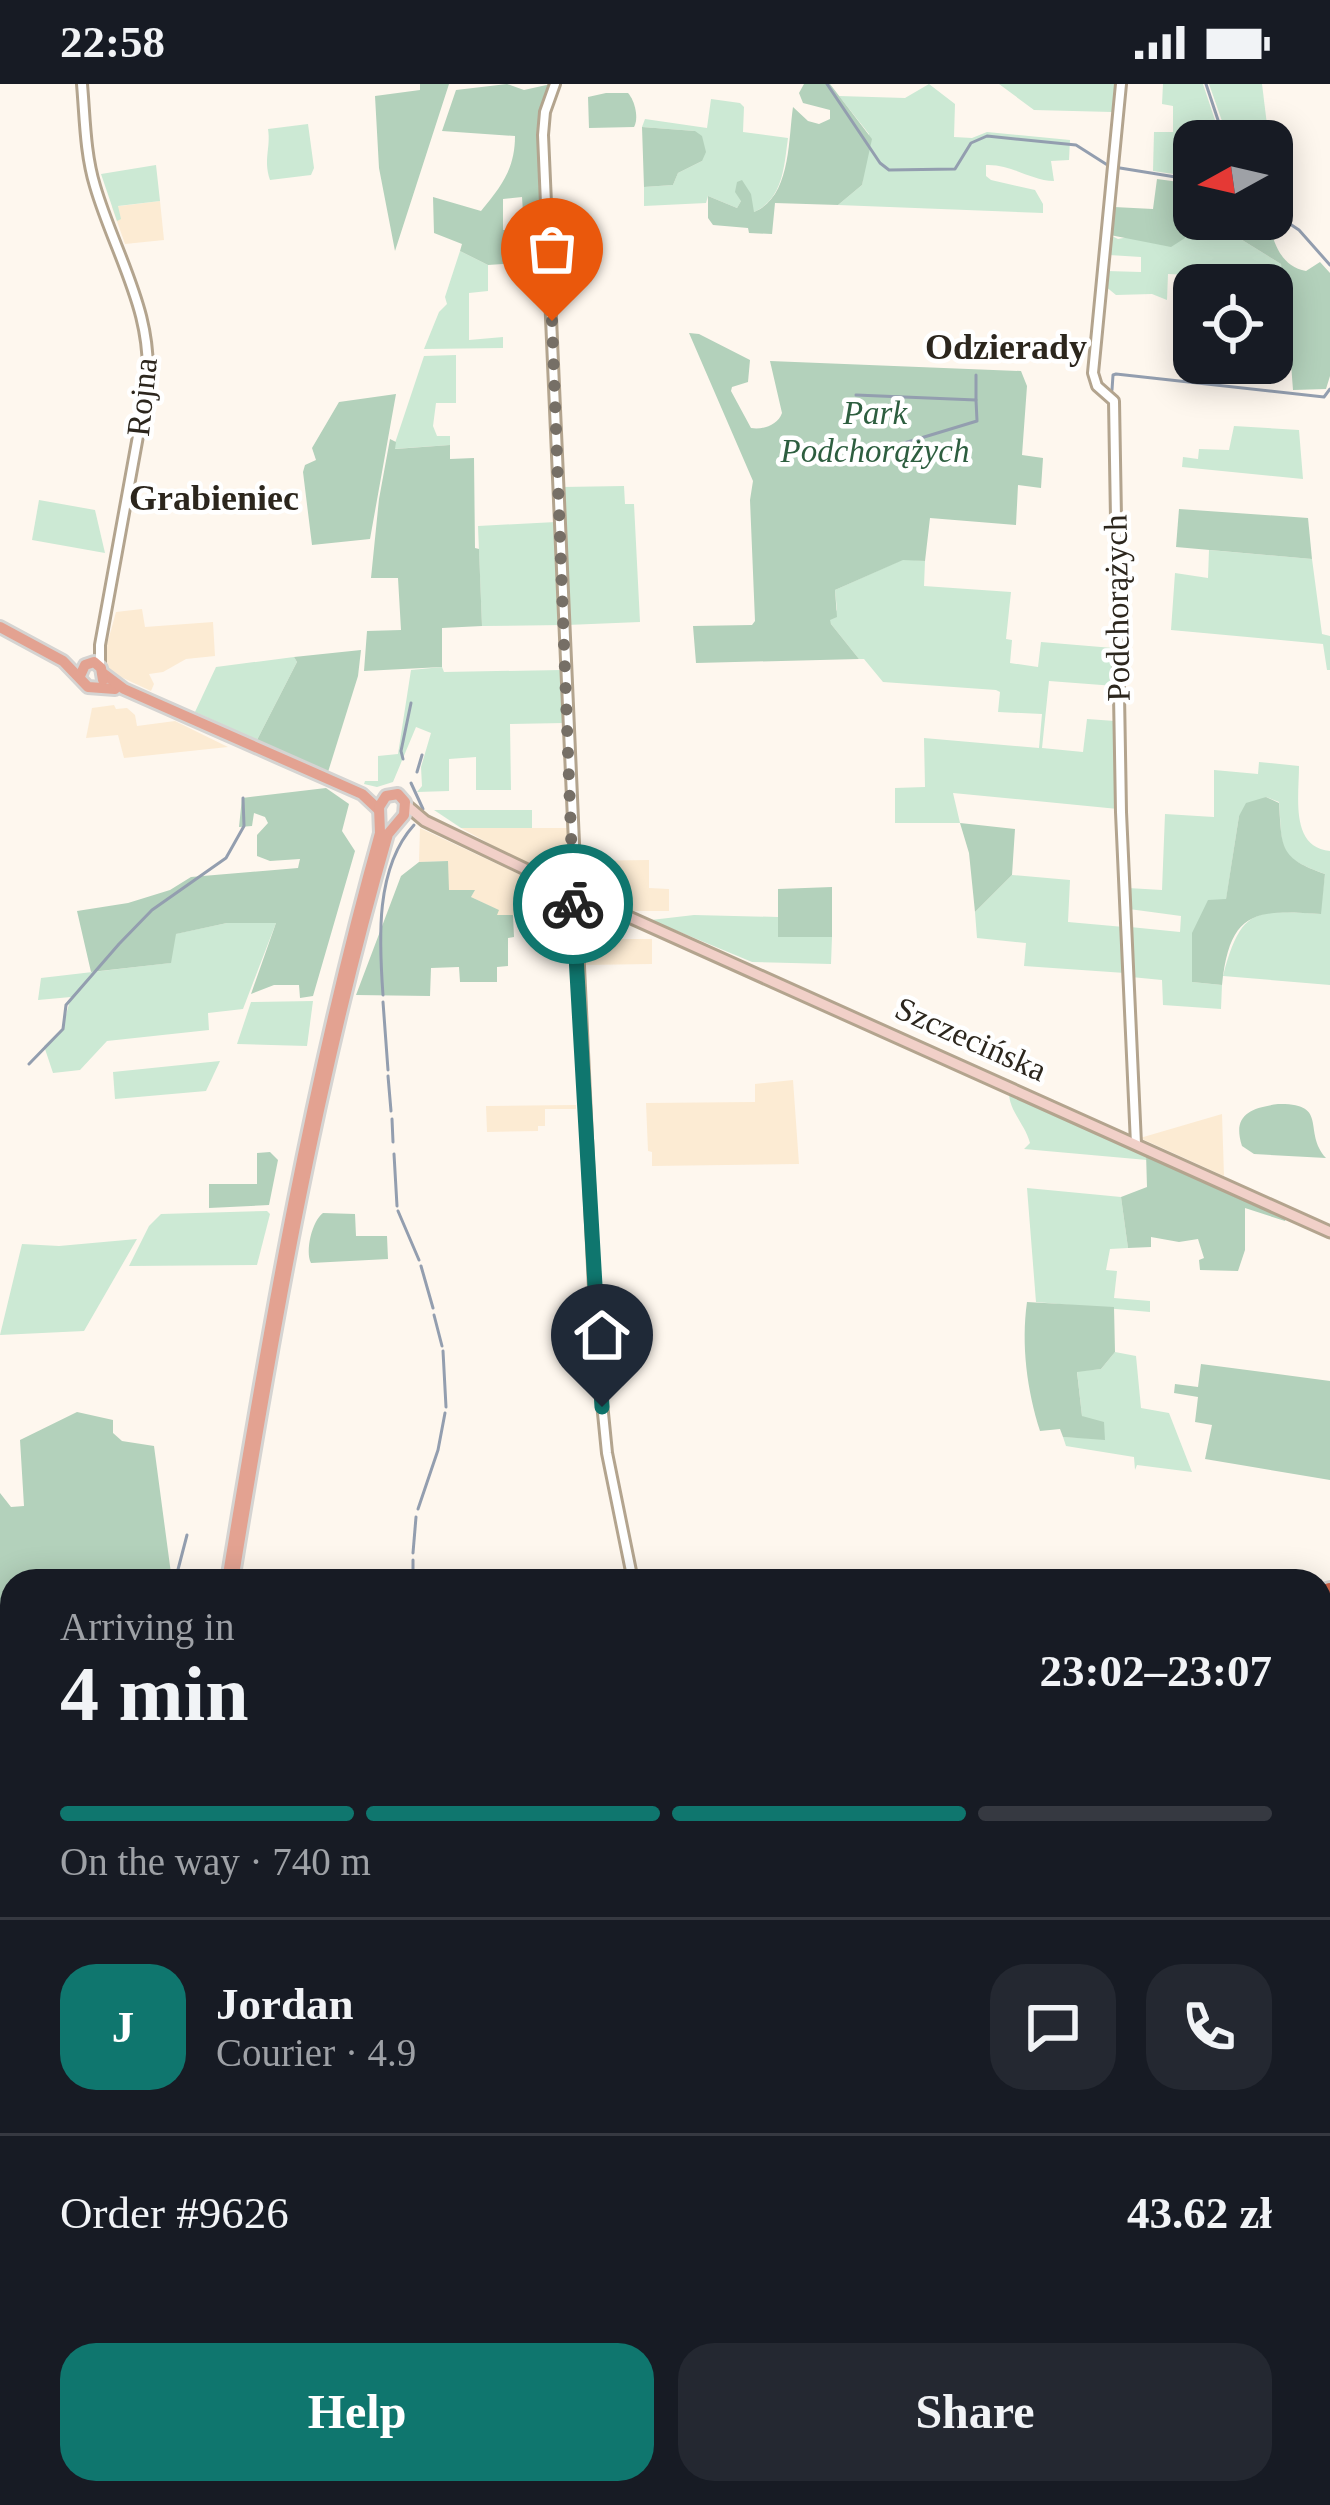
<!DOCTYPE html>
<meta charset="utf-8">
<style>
:root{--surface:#171b24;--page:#242831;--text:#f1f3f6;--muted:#9ea1a6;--line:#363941;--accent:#0f766e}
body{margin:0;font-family:"Times New Roman",serif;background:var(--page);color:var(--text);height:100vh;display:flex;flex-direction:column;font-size:45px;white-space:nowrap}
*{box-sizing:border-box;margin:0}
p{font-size:39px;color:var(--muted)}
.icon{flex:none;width:66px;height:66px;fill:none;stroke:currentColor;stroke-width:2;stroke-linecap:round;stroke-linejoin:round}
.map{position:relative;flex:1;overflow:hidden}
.panel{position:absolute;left:0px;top:1485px;width:1332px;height:936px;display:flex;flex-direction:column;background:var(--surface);border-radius:36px 36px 0 0;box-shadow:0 6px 30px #0003}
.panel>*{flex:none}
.needle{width:78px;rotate:262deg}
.tools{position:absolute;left:1173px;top:36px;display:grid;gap:24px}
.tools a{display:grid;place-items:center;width:120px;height:120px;border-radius:24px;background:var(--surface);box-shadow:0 6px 30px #0003;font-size:60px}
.pin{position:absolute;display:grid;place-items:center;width:102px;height:102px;color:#fff;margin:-123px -51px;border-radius:50% 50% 50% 0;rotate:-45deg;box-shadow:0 0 12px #0007}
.pin .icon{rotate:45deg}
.courier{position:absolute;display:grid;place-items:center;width:120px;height:120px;margin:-60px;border:9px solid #0f766e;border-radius:50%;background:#fff;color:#222;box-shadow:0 3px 15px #0007}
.headline em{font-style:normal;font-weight:700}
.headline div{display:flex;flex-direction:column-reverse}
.headline{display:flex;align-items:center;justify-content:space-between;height:204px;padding:0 60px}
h1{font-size:78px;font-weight:700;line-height:90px}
.bar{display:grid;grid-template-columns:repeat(4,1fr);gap:18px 12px;align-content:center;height:144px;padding:0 60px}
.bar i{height:15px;border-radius:9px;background:var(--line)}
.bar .on{background:var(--accent)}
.bar p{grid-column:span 4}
.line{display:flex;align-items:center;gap:30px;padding:0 60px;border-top:3px solid var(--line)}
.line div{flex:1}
.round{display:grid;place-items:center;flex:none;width:126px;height:126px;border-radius:36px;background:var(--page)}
.action{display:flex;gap:24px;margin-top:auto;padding:24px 60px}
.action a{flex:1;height:138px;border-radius:36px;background:var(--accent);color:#fff;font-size:48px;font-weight:700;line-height:138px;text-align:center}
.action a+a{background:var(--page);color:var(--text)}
.status{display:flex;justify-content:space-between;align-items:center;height:84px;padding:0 60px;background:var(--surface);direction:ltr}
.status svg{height:33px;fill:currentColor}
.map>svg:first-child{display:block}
</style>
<div class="status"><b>22:58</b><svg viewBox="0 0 49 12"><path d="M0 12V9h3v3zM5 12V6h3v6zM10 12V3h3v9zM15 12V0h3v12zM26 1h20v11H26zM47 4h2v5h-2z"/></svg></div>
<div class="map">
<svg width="1330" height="2421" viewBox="0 0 1330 2421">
<rect width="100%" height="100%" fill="#fef7ee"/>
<g fill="#fcebd3">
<path d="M160,117l4,39 -39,4 -13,-37z"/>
<path d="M142,525l3,18 68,-5 2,34 -29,3 -23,13 -14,2 5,10 -3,7 -41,-19 -7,-13 13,-47z"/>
<path d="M114,621l2,4 11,-1 8,7 2,11 38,-5 53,26 -104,11 -6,-23 -32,3 6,-30z"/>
<path d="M420,744l131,61v1l-26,1v24h-29l2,-5 -27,-13 3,-6 -26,-1v-29l-29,1z"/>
<path d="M461,744h107l2,30h-28l-1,14z"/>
<path d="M649,776v28l20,1v22h-42l-46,-21 -1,-29z"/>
<path d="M583,855h69v25l-68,1z"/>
<path d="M793,996l6,84 -147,2v-14l-4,-1 -2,-48 109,-1v-18z"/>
<path d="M576,1021v4h-31v17h-7v5l-51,1 -1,-26z"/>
<path d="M1222,1030l2,62 -84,-38z"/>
<path d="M1094,1488l5,9h-243l-1,-7z"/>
<path d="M875,2409h251v11l-251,1z"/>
</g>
<g fill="#cce9d4">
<path d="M929,0l26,20 -1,33 18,1 15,-6 83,8 -1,20 -18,1 3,20c-25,-1 -42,-17 -68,-16v11l5,4 44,10 8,14v9l-205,-8 24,-20 7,-51 -30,-38 66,2z"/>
<path d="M999,0h116l1,22 -2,-5 -2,11 -78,-2z"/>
<path d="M1163,0h40l19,57h-28v36l-41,-6 1,-39h19v-26l-11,-2z"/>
<path d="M1209,0h53l7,57h-40z"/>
<path d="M711,15l29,4 4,4 -1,25 45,6c-4,29 -5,61 -34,74l-13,-11 -4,7 -29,-12 -2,7 -62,3v-19l29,-2 5,-12 24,-12 -7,-30 -53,-4 3,-8 62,9z"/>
<path d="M308,40l6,44 -3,7 -41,5c-7,-21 1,-32 -2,-51z"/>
<path d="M156,81l4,36 -42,5 3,13 -4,2 -16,-47z"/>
<path d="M1186,142l53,12 42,26 1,15 -114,-5 -1,26 -15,-6 -36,1 -11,-9 2,-15 34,1v-15l-32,-2 1,-20 8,4z"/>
<path d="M460,167l28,14v26l-19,2v47l34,-3v11l-79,1 15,-37 8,-8 -2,-7z"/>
<path d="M456,271v48h-20l-3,23 4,10h13v9l-57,4 31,-93z"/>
<path d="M1234,342l65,4 4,49 -121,-12 1,-10 15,2 1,-10 30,1z"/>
<path d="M624,402l1,18h9l6,118 -73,3 -5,-138z"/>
<path d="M555,403l8,138 -81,1 -4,-100 78,-4z"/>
<path d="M39,416l56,10 10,43 -73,-13z"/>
<path d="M1209,466l103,9 10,75 8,2v34h-3l-4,-26 -152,-14 4,-57 33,5z"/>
<path d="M904,475l21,2 -1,25 87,6 -5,47 6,1 -2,23 28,4 3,-25 72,6 2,38 -66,-5 -7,67 41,4 4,-33 28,2 3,88 -165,-16 7,30h-65v-35l30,-1 -1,-49 115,10 3,-34 -44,-2 2,-20 -4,-2 -113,-8 -19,-23h-5l-28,-35 -2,-4 8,-10 -2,-20z"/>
<path d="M294,573l3,5 -40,78 -62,-28 21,-45z"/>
<path d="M442,583l2,5 117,-2 3,53 -54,1 1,66h-35v-33l-27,2v32l-32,1 5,-6 -1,-19 10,-34 -15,-6 -23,55 -16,5 -13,-3 1,-3h13v-25l20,-2 13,-84z"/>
<path d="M1259,678l40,4c0,31 -9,81 31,85v134l-107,-9c18,-69 32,-66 97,-62l5,-40c-49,-18 -42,-23 -46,-72l-13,-5 -27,19 -13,84 -34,82 30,3 -1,24 -58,-4 -1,-25 -31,-3 -1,-50 50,5 1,-16 -52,-7 -1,-21 34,2 3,-76 49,3v-47l44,4z"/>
<path d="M434,726h98v18h-71z"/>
<path d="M1012,791l58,5 -2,42 56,5 1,46 -101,-7 2,-23 -49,-5 -2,-26z"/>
<path d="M694,831l84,2v20h54l-1,27 -79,-2 -101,-42z"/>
<path d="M227,839h49l-33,86 -35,4 1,17 -102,11 -27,29 -27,3 -9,-27 18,-17 9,-32 -33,3 3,-22 129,-15 5,-29z"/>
<path d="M313,917l-6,45 -70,-2 14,-42z"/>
<path d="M220,977l-14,30 -91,8 -2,-27z"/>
<path d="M1009,1007l137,62 1,7 -123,-11 6,-6c-5,-19 -22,-33 -21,-52z"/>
<path d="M1027,1104l94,9 7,51 -18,1 -4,21 11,1 -3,27 36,3v11l-114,-10z"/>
<path d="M267,1127l3,3 -13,51 -128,1 20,-40 12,-12z"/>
<path d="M137,1155l-53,92 -84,4 22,-91 37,2z"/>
<path d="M1115,1268l21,4 5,52 28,5 23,59 -55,-7 -2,5 -1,-13 -68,-11 -3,-9 42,2 -23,-23 -5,-45 24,-2z"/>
</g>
<g fill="#b3d1bb">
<path d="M420,0h29l-54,167 -16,-83 -4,-72 45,-6z"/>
<path d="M507,0l17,6 27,-6 -11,36 3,90 -20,2 -1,-15 -19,2v31l41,-2 1,33 -57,4 -28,-14 2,-7 -28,-11 -1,-36 48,14c20,-24 34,-42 34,-75l-73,-5 14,-41z"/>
<path d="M804,0h26l42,55 -10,46 -24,20 -63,-2 -3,31 -23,-1 -1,-5 -35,-3 -5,-7v-22l29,12 4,-7 -6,-9 2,-10 5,-2 9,14 3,18c37,-15 34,-71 39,-105l15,14 11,3 11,-5v-9l-27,-7 -4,-10z"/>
<path d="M606,9h22c7,8 11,25 6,34l-45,1 -1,-31z"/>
<path d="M642,43l53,4 7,5 4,16 -4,9 -24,12 -5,12 -29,2z"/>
<path d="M1157,95l37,5v35h75c3,22 12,48 37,52l14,-9 10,11v103l-4,13 -33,1 -4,-53 -17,-1v-27l13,-1 -4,-44 -42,-26 -52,-12 -2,12 -14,9 -61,-12 4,-28 39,2z"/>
<path d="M689,249l10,1 51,26 -2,22 -16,5 -1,4 20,37c12,2 27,-3 31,-15l-12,-52 251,10 6,15 -5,69 21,3 -2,30 -23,-3 -2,40 -86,-7 -5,43 -22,-1 -68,30 2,27 -7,3 1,4 28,35 -163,4 -3,-37 59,-1 3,-4 -5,-121 3,-19z"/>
<path d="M396,310l-26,145 -58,6 -9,-73 2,-7 11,-5 -4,-12 27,-46z"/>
<path d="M390,355l6,3 -1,7 55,-4v14l24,-1 1,90 4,1 3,77 -40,2v39l-78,4 3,-40 34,-1 -3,-52h-27l8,-79z"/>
<path d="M1179,425l129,9 4,41 -136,-12z"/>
<path d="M361,566l-3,26 -30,96 -71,-32 40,-78 -3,-5z"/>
<path d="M326,704l23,16 -7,27 13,20 -42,145 -13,2 -1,-13h-25l-23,9 25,-71h-49l-51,11 -5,29 -80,9 -14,-61 51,-8 42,-13 21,-13 107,-9 2,-9 -30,2 -13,-5v-21l11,-12 -3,-6 -11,-4 -2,13 -13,1 3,-29z"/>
<path d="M1266,713l13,6c3,45 0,55 46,71l-4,40c-65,-4 -91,-5 -99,71l-30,-3v-49l16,-33 18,-1 13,-83 7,-13z"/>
<path d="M960,739l55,6 -3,46 -37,37 -6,-59z"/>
<path d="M448,777l1,29h26l-4,7 28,13 -2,5h16l1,22 -6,1v28l-11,1v15h-37l-1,-15 -28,1 -1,28 -74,-1 45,-119 18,-14z"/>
<path d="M832,803v50h-54v-48z"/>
<path d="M1278,1020c52,-1 24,27 48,54l-72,-4 -12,-8c-10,-31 8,-38 36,-42z"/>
<path d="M270,1068l8,8 -9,45 -60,3v-24h48v-31z"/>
<path d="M1146,1069l142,62 -3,6 -40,-13v42l-7,21 -38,-1 -1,-10 5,-2 -6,-19 -19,3 -28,-5v10l-23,1 -7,-51 26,-10z"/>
<path d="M323,1129l32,1 1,22h31l1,23 -77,4c-6,-12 1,-42 12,-50z"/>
<path d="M1027,1218l87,5 1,45 -14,17 -24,3 5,44 22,6 1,18 -42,-3 -3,-8 -20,2c-13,-41 -19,-86 -13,-129z"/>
<path d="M1201,1280l129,17v99l-125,-21 7,-34 -17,-3 3,-25 -24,-4 1,-9 23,3z"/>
<path d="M77,1328l36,8v13l9,8 32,5 18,135h-160v147h-12v-235l11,14 13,-1 -4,-66z"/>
</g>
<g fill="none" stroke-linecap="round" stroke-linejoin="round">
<g stroke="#939eaf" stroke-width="3">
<path d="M827,0l53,79 9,7 66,-1 16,-26 16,-7 89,9 33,21"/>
<path d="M1206,0l19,57"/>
<path d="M1120,84l74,12"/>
<path d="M1272,128l27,18 31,35"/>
<path d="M1112,306l1,-15 3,-1 208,23 6,-8"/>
<path d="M856,311l120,5v-25"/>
<path d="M878,367l99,-30 -1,-21"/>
<path d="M403,675l-2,-8 10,-48"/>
<path d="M417,688l5,-17"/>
<path d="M411,699l12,26"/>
<path d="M383,911c-4,-55 -8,-127 31,-170"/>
<path d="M383,918l5,68"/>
<path d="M29,980l34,-35 3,-24 53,-61 33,-34 74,-52 18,-32 -1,-28"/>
<path d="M388,992l3,35"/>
<path d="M392,1035l1,23"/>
<path d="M394,1070l3,52"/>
<path d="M398,1127l21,49"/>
<path d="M421,1182l12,42"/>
<path d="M434,1231l8,31"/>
<path d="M443,1267l3,56"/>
<path d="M418,1425l20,-59 7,-37"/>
<path d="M413,1469l3,-36"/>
<path d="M175,1497l12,-46"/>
<path d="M413,1497v-21"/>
<path d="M0,1656l12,-1"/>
<path d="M1320,1690l10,15"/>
<path d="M1320,1999l10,-14"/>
<path d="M443,2409l5,12"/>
<path d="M598,2421l1,-12"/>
</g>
<defs>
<g id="tertiary">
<path d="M82,0c3,34 3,69 13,102 20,69 62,131 51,206l-46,253v21"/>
<path d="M555,0l-10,28 -2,23 33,754"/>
<path d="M1121,0l-28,289 4,13 17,15 7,411 15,332"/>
<path d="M576,818l21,451 10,100 26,128"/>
<path d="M831,2409l2,12"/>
</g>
<g id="secondary">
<path d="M406,721l19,16 144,69"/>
<circle cx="573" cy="812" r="7"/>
<path d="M580,811l750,337"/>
<path d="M1320,2186l10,-4"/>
<path d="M0,2388l12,-1"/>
</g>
<g id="primary">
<path d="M0,543l63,34 25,26 27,2"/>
<path d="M104,590l20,15 238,105 17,16"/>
<path d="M80,592l5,-11 9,-3 7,6 2,12"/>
<path d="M227,1497c41,-252 84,-502 153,-748l-1,-26 7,-11 12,-2 7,8 -1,13 -16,19c-71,246 -114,495 -155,747"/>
<path d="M0,2132l12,-20"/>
</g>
<g id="motorway">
<path d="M1320,1509l10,-3"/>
<path d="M1320,1522l10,-2"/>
<path d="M0,1675l12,-1"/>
<path d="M0,1688l12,-1"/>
</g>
</defs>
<use href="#tertiary" stroke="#b3a48e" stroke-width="14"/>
<use href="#secondary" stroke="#b3a48e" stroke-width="15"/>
<use href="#primary" stroke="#d5d4d2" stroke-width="16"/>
<use href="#motorway" stroke="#d5d4d2" stroke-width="20"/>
<use href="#tertiary" stroke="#fff" stroke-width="8"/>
<use href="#secondary" stroke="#f1d0c8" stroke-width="9"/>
<use href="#primary" stroke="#e3a291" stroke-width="10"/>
<use href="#motorway" stroke="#d06448" stroke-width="14"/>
</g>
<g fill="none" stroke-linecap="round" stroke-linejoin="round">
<path stroke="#766f66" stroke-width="12" stroke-dasharray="0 21.6" d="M552,237l21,567 7,7 -7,9"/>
<path stroke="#0f766e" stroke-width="15" d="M573,820l29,503"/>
</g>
<g text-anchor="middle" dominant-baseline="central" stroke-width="9" stroke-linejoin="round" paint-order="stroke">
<g font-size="33" fill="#2c261d" stroke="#fff">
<text transform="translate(142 313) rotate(-84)">Rojna</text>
<text transform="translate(1117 524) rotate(-91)">Podchorążych</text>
<text transform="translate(971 955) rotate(24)">Szczecińska</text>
</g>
<g font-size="33" font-style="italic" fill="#2d5e3f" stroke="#fff">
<text x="875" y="329">Park<tspan x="875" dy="38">Podchorążych</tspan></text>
</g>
<g font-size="36" font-weight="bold" fill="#2c261d" stroke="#fff">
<text x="1006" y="263">Odzierady</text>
<text x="214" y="414">Grabieniec</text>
</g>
</g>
</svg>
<div class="tools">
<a><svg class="needle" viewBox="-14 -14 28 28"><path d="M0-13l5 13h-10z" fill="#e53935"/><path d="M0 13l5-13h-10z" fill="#9ea1a6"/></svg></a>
<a><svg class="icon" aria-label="locate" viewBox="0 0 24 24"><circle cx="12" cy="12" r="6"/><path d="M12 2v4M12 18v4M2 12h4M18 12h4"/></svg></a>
</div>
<div class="pin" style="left:552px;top:237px;background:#ea580c"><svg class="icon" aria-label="bag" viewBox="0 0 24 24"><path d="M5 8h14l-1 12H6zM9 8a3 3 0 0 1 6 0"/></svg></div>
<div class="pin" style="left:602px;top:1323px;background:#1f2937"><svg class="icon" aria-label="home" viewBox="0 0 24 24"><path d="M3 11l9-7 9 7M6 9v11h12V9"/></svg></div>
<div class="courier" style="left:573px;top:820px"><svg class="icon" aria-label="bike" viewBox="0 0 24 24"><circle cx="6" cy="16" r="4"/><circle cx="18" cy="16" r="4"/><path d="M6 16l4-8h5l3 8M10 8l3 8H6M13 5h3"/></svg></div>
<section class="panel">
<div class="headline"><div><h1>4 min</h1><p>Arriving in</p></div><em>23:02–23:07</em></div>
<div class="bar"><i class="on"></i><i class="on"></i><i class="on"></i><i></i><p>On the way · 740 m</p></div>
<div class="line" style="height:216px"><b class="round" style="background:var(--accent);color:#fff">J</b><div><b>Jordan</b><p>Courier · 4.9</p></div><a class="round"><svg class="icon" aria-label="chat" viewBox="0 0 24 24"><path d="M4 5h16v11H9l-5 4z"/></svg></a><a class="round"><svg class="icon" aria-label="phone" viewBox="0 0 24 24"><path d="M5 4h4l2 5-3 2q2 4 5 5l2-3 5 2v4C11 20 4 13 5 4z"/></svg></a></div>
<div class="line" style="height:156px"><div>Order #9626</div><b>43.62 zł</b></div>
<div class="action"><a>Help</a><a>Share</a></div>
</section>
</div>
